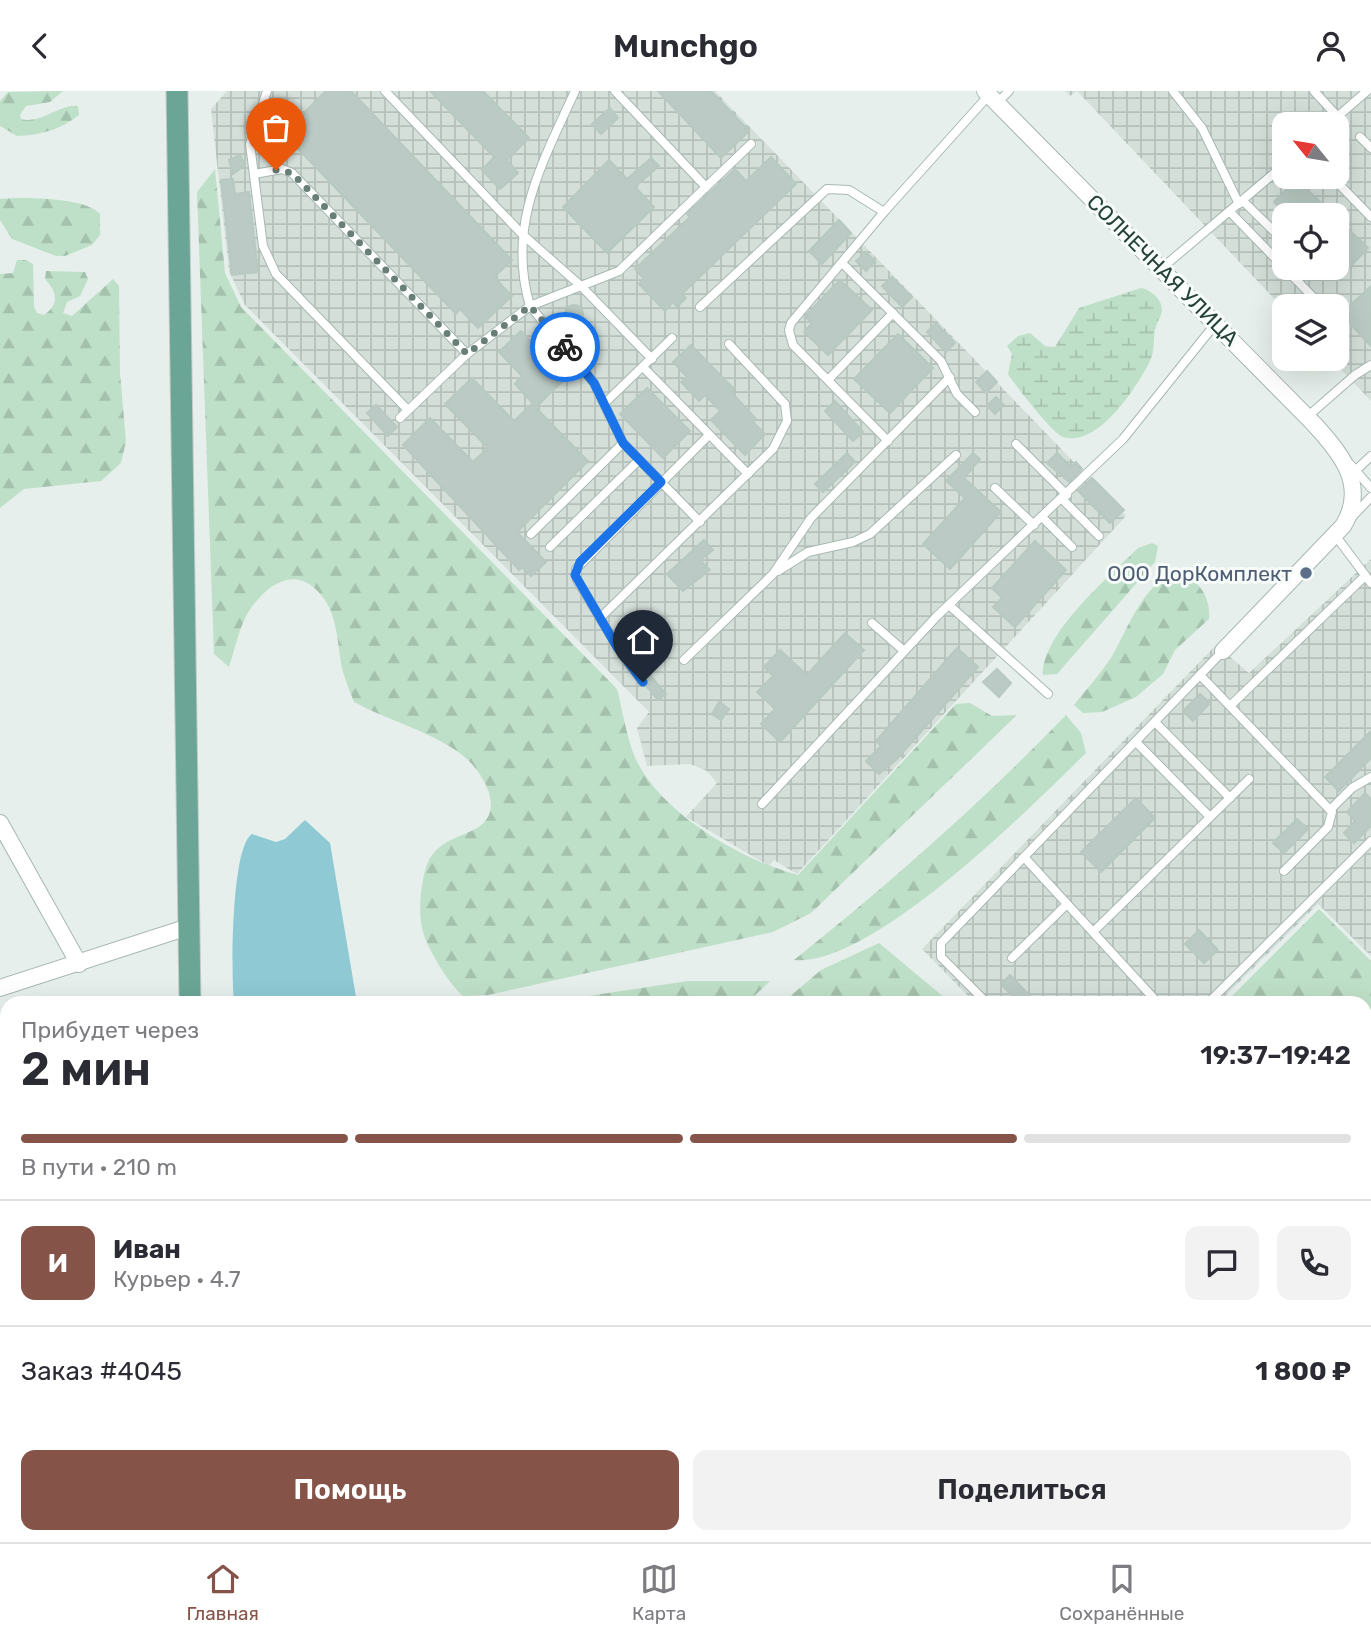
<!DOCTYPE html>
<html lang="ru">
<meta charset="utf-8">
<style>
:root{--surface:#fff;--page:#f2f2f3;--text:#2b2b33;--muted:#7c7c81;--line:#e1e1e2;--accent:#855347}
body{margin:0;font-family:Rubik,sans-serif;background:var(--page);color:var(--text);height:100vh;display:flex;flex-direction:column;font-size:26px;white-space:nowrap}
*{box-sizing:border-box;margin:0}
p{font-size:23px;color:var(--muted)}
.icon{flex:none;width:38px;height:38px;fill:none;stroke:currentColor;stroke-width:2;stroke-linecap:round;stroke-linejoin:round}
.map{position:relative;flex:1;overflow:hidden}
.drawer{position:absolute;left:0px;top:905px;width:1372px;height:548px;display:flex;flex-direction:column;background:var(--surface);border-radius:21px 21px 0 0;box-shadow:0 7px 28px #0002}
.drawer>*{flex:none}
.needle{width:46px;rotate:300deg}
.fabs{position:absolute;left:1272px;top:21px;display:grid;gap:14px}
.fabs a{display:grid;place-items:center;width:77px;height:77px;border-radius:14px;background:var(--surface);box-shadow:0 7px 28px #0002;font-size:35px}
.pin{position:absolute;display:grid;place-items:center;width:60px;height:60px;color:#fff;margin:-72px -30px;border-radius:50% 50% 50% 0;rotate:-45deg;box-shadow:0 0 7px #0007}
.pin .icon{rotate:45deg}
.courier{position:absolute;display:grid;place-items:center;width:70px;height:70px;margin:-35px;border:5px solid #1a73e8;border-radius:50%;background:#fff;color:#222;box-shadow:0 2px 9px #0007}
.summary em{font-style:normal;font-weight:600}
.summary div{display:flex;flex-direction:column-reverse}
.summary{display:flex;align-items:center;justify-content:space-between;height:119px;padding:0 21px}
h1{font-size:46px;font-weight:600;line-height:52px}
.bar{display:grid;grid-template-columns:repeat(4,1fr);gap:10px 7px;align-content:center;height:84px;padding:0 21px}
.bar i{height:9px;border-radius:5px;background:var(--line)}
.bar .current{background:var(--accent)}
.bar p{grid-column:span 4}
.line{display:flex;align-items:center;gap:18px;padding:0 21px;border-top:2px solid var(--line)}
.line div{flex:1}
.round{display:grid;place-items:center;flex:none;width:74px;height:74px;border-radius:14px;background:var(--page)}
.primary-button{display:flex;gap:14px;margin-top:auto;padding:14px 21px}
.primary-button a{flex:1;height:80px;border-radius:14px;background:var(--accent);color:#fff;font-size:28px;font-weight:600;line-height:80px;text-align:center}
.primary-button a+a{background:var(--page);color:var(--text)}
header{display:flex;justify-content:space-between;align-items:center;height:91px;padding:0 21px;background:var(--surface);font-size:32px;font-weight:600}
.tabs{display:flex;justify-content:space-around;align-items:center;height:98px;border-top:2px solid var(--line);background:var(--surface);font-size:19px;color:var(--muted)}
.tabs a{display:grid;justify-items:center;gap:4px}
.tabs .current{color:var(--accent)}
.map>svg:first-child{display:block}
</style>
<header><svg class="icon" aria-label="back" viewBox="0 0 24 24"><path d="M15 5l-7 7 7 7"/></svg>Munchgo<svg class="icon" aria-label="person" viewBox="0 0 24 24"><circle cx="12" cy="8" r="4"/><path d="M4 21q1-7 8-7t8 7"/></svg></header>
<div class="map">
<svg width="1371" height="1451" viewBox="0 0 1371 1451">
<defs>
<pattern id="industrial-grid" width="8" height="8" patternUnits="userSpaceOnUse" patternTransform="scale(1.75)"><rect width="8" height="8" fill="#d4dfda"/><path d="M0 4h8M4 0v8" fill="none" stroke="#b6c1bc"/></pattern>
<pattern id="forest-firs" width="22" height="20" patternUnits="userSpaceOnUse" patternTransform="scale(1.75)"><rect width="22" height="20" fill="#bfe0c8"/><path d="M5 1l3.5 6h-7zM16 11l3.5 6h-7z" fill="#a4c1ad"/></pattern>
<pattern id="wetland-marsh" width="20" height="14" patternUnits="userSpaceOnUse" patternTransform="scale(1.75)"><rect width="20" height="14" fill="#bfe0c8"/><path d="M1 5h8M5 5V1M11 12h8M15 12V8" fill="none" stroke="#a4c1ad"/></pattern>
</defs>
<rect width="100%" height="100%" fill="#e6efeb"/>
<g fill="url(#industrial-grid)" fill-rule="evenodd">
<path d="M227,0h488l411,425 -329,358 -23,-14 -5,6 -83,-49 31,-34 -10,-12 -17,-7 -43,2 -10,-38 12,-16 -404,-407 -16,-34 -18,-162z"/>
<path d="M1065,0h306v310l-40,-42h6v-53h-53v3l-207,-218 -7,5zM1284,33h53v53h-53zM1284,124h53v53h-53z"/>
<path d="M1371,468v397l-53,-52 -100,99h-243l-53,-54 294,-304 33,28z"/>
</g>
<g fill="url(#forest-firs)">
<path d="M63,0l-13,11 -24,4 -6,9 1,4c19,6 38,-15 57,-13l1,9c-19,15 -38,20 -62,21l-17,-10v-25l8,-9z"/>
<path d="M215,78l10,104 16,34 376,382c6,22 11,59 23,78 28,50 104,94 158,108l158,-171 14,-1 22,13 25,-1 -206,198 -38,19 -285,63 -25,1c-15,-13 -37,-49 -41,-68 -4,-17 -1,-52 7,-68 11,-20 30,-22 48,-32 28,-17 8,-51 -9,-68 -26,-25 -81,-40 -114,-58 -4,-10 -8,-20 -11,-30 -6,-25 -4,-56 -22,-77 -25,-31 -54,-11 -72,16 -10,16 -14,38 -20,56l-15,-13 -17,-462z"/>
<path d="M0,108c24,-2 84,-2 100,15v21l-8,10 -27,11h-9l-44,-17 -12,-19z"/>
<path d="M17,169h9l7,4 1,43 3,6 7,2c16,-11 13,-23 1,-36l1,-8 39,1 3,7 -8,17 -13,6 -4,11 9,3 41,-37 6,7 1,87 6,68 -5,22 -20,18 -77,8 -24,19v-234l13,-1z"/>
<path d="M1152,452l6,3 -3,16 -98,112 -14,1c-2,-41 67,-99 95,-127z"/>
<path d="M1180,480c19,11 31,25 29,48l-34,31 -12,24 -27,23 -34,15 -19,1 -9,-8c12,-15 26,-31 37,-47 17,-29 33,-78 69,-87z"/>
<path d="M1066,624l15,18 5,20c-55,54 -215,215 -292,207 95,-76 187,-157 272,-245z"/>
<path d="M1319,818l52,52v581h-737l1,-5h730v-534h-140z"/>
<path d="M879,852l72,60h-169l39,-33z"/>
<path d="M688,890h82l-23,22h-205z"/>
<path d="M499,1446h105l-2,5h-103z"/>
</g>
<path fill="url(#wetland-marsh)" d="M1141,197c10,2 21,11 21,22 0,6 -6,13 -7,20 -2,10 0,21 -5,31 -13,26 -52,87 -87,76 -10,-3 -48,-52 -55,-63l4,-20 -5,-8 11,-10 12,-3 15,13 10,1 24,-39z"/>
<path fill="#8ec9d4" d="M305,729l25,23 27,160h-123c-3,-28 -3,-156 18,-169l24,8 9,-3z"/>
<g fill="#bbcac4" stroke="#b8c9c2" stroke-width="2">
<path d="M326,0h25l161,169 -18,17 18,19 -34,32 -18,-19 -4,5 -173,-181z"/>
<path d="M430,0h53l46,47 -22,22 11,13 -18,16 -18,-19 12,-13z"/>
<path d="M658,0h53l38,40 -28,27z"/>
<path d="M610,17l8,10 -17,16 -9,-10z"/>
<path d="M240,64l5,10 -12,9 -4,-14z"/>
<path d="M771,66l25,27 -114,110 4,4 -9,9 -4,-5 -8,9 -26,-27 5,-5 -9,-10 55,-52 -3,-3 48,-45 11,12z"/>
<path d="M651,67l8,8 -24,21 19,20 -47,46 -44,-46 46,-47 18,19z"/>
<path d="M233,88l2,15 14,-2 9,80 -26,3 -11,-95z"/>
<path d="M1296,88l38,36h-47l-13,-13z"/>
<path d="M1337,127l31,30 -22,23 -9,-8z"/>
<path d="M839,129l12,13 -29,31 -13,-13z"/>
<path d="M866,161l9,9 -9,10 -10,-10z"/>
<path d="M892,186l20,20 -10,10 -20,-21z"/>
<path d="M840,189l32,30 -44,45 -24,-23 8,-9 -7,-7z"/>
<path d="M1371,195v60l-30,-32z"/>
<circle cx="574" cy="223" r="9"/>
<path d="M936,232l19,20 -9,9 -19,-20z"/>
<path d="M521,240l45,47 -30,29 -21,-23 7,-8 -23,-24z"/>
<path d="M898,243l35,34 -43,45 -36,-34z"/>
<path d="M691,254l43,44 -3,3 25,27 -3,3 12,12 -20,21 -34,-35 9,-9 -15,-16 -6,6 -18,-19 6,-5 -14,-15z"/>
<path d="M987,280l10,11 -11,11 -10,-11z"/>
<path d="M472,287l42,43 18,-17 56,57 -71,71 29,30 -15,14 -9,-9 -3,3 -116,-125 27,-27 43,44 15,-14 -43,-44z"/>
<path d="M647,297l43,43 -27,27 -43,-44z"/>
<path d="M996,306l8,8 -9,9 -8,-8z"/>
<path d="M835,310l28,31 -10,9 -28,-30z"/>
<path d="M376,314l21,22 -9,9 -21,-23z"/>
<path d="M847,362l8,9 -32,30 -8,-8z"/>
<path d="M973,362l7,6 -16,19 37,34 -51,57 -27,-25 42,-46 -19,-17z"/>
<path d="M1057,362l14,14 5,-5 6,7 -13,13 -22,-19z"/>
<path d="M1092,387l32,32 -14,13 -32,-32z"/>
<path d="M704,449l9,10 -13,10 10,10 -27,21 -16,-17z"/>
<path d="M1035,450l31,29 -51,57 -22,-20 9,-9 -10,-10z"/>
<path d="M845,542l19,17 -84,92 -19,-18 14,-15 -18,-17 16,-16 -9,-9 16,-17 27,25z"/>
<path d="M957,557l21,19 -82,93 -17,14 -13,-13 15,-15 -5,-5z"/>
<path d="M645,578l21,25 -8,6 -11,-13 3,-5 -7,-11z"/>
<path d="M997,578l14,14 -12,14 -16,-15z"/>
<path d="M1200,603l10,9 -17,18 -10,-10z"/>
<path d="M719,611l10,7 -8,11 -9,-6z"/>
<path d="M1371,640v27l-32,33 -14,-14z"/>
<path d="M1365,702l6,6v27l-17,17 -10,-10 11,-12 -8,-9z"/>
<path d="M1136,707l19,20 -54,54 -20,-20z"/>
<path d="M1297,728l11,10 -24,24 -11,-10z"/>
<path d="M1199,839l19,20 -14,13 -19,-19z"/>
<path d="M1010,884l27,28h-18l-18,-19z"/>
</g>
<g fill="none" stroke-linecap="round" stroke-linejoin="round">
<defs>
<g id="lane">
<path d="M267,0l-17,53 13,102 13,28 132,136"/>
<path d="M385,0l137,143 60,53 70,72"/>
<path d="M1173,0l29,37 37,76"/>
<path d="M1314,0l23,25"/>
<path d="M997,12l12,-12"/>
<path d="M1329,33l38,-33"/>
<path d="M1360,46l11,11"/>
<path d="M254,83l28,-5 10,4 175,181"/>
<path d="M1332,86l39,40"/>
<path d="M706,96l45,-43"/>
<path d="M1243,110l41,40"/>
<path d="M884,121l-93,111 -2,7 4,15 95,96"/>
<path d="M1230,121l88,90"/>
<path d="M842,172l99,98 16,33 18,18"/>
<path d="M1162,177l122,-103"/>
<path d="M700,216l127,-118 22,1 35,22 105,-117"/>
<path d="M643,276l105,107"/>
<path d="M828,289l65,-67"/>
<path d="M605,312l67,-65"/>
<path d="M1307,326l48,-42 16,-10"/>
<path d="M400,327l67,-64 63,-48 89,-35 87,-84 -91,-96"/>
<path d="M623,352l77,79"/>
<path d="M1016,353l51,51"/>
<path d="M1350,373l21,24"/>
<path d="M1353,382l18,-17"/>
<path d="M995,397l39,37"/>
<path d="M1062,408l37,37"/>
<path d="M1042,426l30,30"/>
<path d="M1351,427l20,-21"/>
<path d="M531,443l92,-91 -29,-60 -64,-77c-24,-81 13,-144 45,-215"/>
<path d="M1335,444l36,48"/>
<path d="M550,456l89,-87"/>
<path d="M778,480l30,-19 45,-10 17,-8 86,-79"/>
<path d="M949,514l99,89"/>
<path d="M601,526l172,-168 14,-28 -2,-17 -56,-60"/>
<path d="M872,532l31,27"/>
<path d="M684,569l89,-86 38,-56 139,-141"/>
<path d="M1200,584l132,137 -4,15 -44,44"/>
<path d="M643,591l-20,-26 -46,-76 -1,-11 133,-134"/>
<path d="M1230,615l135,-130"/>
<path d="M1155,631l75,76"/>
<path d="M1136,651l74,75"/>
<path d="M762,713l175,-188 186,-177 93,-116"/>
<path d="M1330,719l22,-22 19,-11"/>
<path d="M1024,766l134,146"/>
<path d="M1093,841l156,-153"/>
<path d="M1012,867l55,-54"/>
<path d="M987,912l-46,-46v-14l282,-292"/>
<path d="M1208,912l163,-162"/>
</g>
<g id="street">
<path d="M985,0l329,333c27,29 54,62 29,102l-120,125"/>
<path d="M0,732l79,141"/>
<path d="M0,897l188,-61"/>
</g>
<g id="primary">
<path d="M177,0l13,912"/>
<path d="M198,1446v5"/>
</g>
</defs>
<use href="#lane" stroke="#a8b8b2" stroke-width="10"/>
<use href="#street" stroke="#a8b8b2" stroke-width="18"/>
<use href="#primary" stroke="#c2cac8" stroke-width="23"/>
<use href="#lane" stroke="#fff" stroke-width="8"/>
<use href="#street" stroke="#fff" stroke-width="16"/>
<use href="#primary" stroke="#6aa596" stroke-width="21"/>
</g>
<g fill="none" stroke-linecap="round" stroke-linejoin="round">
<path stroke="#687f78" stroke-width="7" stroke-dasharray="0 12.6" d="M276,79l16,3 175,181 63,-48 35,41"/>
<path stroke="#1a73e8" stroke-width="9" d="M565,256l29,36 29,60 38,39 -81,80 -5,13 42,72 26,35"/>
</g>
<circle fill="#5c6f8a" stroke="#f7fbf9" stroke-width="2.5" cx="1306" cy="482" r="7"/>
<g text-anchor="middle" dominant-baseline="central" stroke-width="6" stroke-linejoin="round" paint-order="stroke">
<g font-size="21" fill="#24423a" stroke="#f7fbf9">
<text transform="translate(1163 179) rotate(45)">СОЛНЕЧНАЯ УЛИЦА</text>
</g>
<g font-size="21" fill="#4e5e75" stroke="#f7fbf9" text-anchor="end">
<text x="1292" y="482">ООО ДорКомплект</text>
</g>
</g>
</svg>
<div class="fabs">
<a><svg class="needle" viewBox="-14 -14 28 28"><path d="M0-13l5 13h-10z" fill="#e53935"/><path d="M0 13l5-13h-10z" fill="#7c7c81"/></svg></a>
<a><svg class="icon" aria-label="locate" viewBox="0 0 24 24"><circle cx="12" cy="12" r="6"/><path d="M12 2v4M12 18v4M2 12h4M18 12h4"/></svg></a>
<a><svg class="icon" aria-label="layers" viewBox="0 0 24 24"><path d="M12 4l9 5-9 5-9-5zM3 14l9 5 9-5"/></svg></a>
</div>
<div class="pin" style="left:276px;top:79px;background:#ea580c"><svg class="icon" aria-label="bag" viewBox="0 0 24 24"><path d="M5 8h14l-1 12H6zM9 8a3 3 0 0 1 6 0"/></svg></div>
<div class="pin" style="left:643px;top:591px;background:#1f2937"><svg class="icon" aria-label="home" viewBox="0 0 24 24"><path d="M3 11l9-7 9 7M6 9v11h12V9"/></svg></div>
<div class="courier" style="left:565px;top:256px"><svg class="icon" aria-label="bike" viewBox="0 0 24 24"><circle cx="6" cy="16" r="4"/><circle cx="18" cy="16" r="4"/><path d="M6 16l4-8h5l3 8M10 8l3 8H6M13 5h3"/></svg></div>
<section class="drawer">
<div class="summary"><div><h1>2 мин</h1><p>Прибудет через</p></div><em>19:37–19:42</em></div>
<div class="bar"><i class="current"></i><i class="current"></i><i class="current"></i><i></i><p>В пути · 210 m</p></div>
<div class="line" style="height:126px"><b class="round" style="background:var(--accent);color:#fff">И</b><div><b>Иван</b><p>Курьер · 4.7</p></div><a class="round"><svg class="icon" aria-label="chat" viewBox="0 0 24 24"><path d="M4 5h16v11H9l-5 4z"/></svg></a><a class="round"><svg class="icon" aria-label="phone" viewBox="0 0 24 24"><path d="M5 4h4l2 5-3 2q2 4 5 5l2-3 5 2v4C11 20 4 13 5 4z"/></svg></a></div>
<div class="line" style="height:91px"><div>Заказ #4045</div><b>1 800 ₽</b></div>
<div class="primary-button"><a>Помощь</a><a>Поделиться</a></div>
</section>
</div>
<nav class="tabs">
<a class="current"><svg class="icon" aria-label="home" viewBox="0 0 24 24"><path d="M3 11l9-7 9 7M6 9v11h12V9"/></svg>Главная</a>
<a><svg class="icon" aria-label="map" viewBox="0 0 24 24"><path d="M3 6l6-2 6 2 6-2v14l-6 2-6-2-6 2zM9 4v14M15 6v14"/></svg>Карта</a>
<a><svg class="icon" aria-label="saved" viewBox="0 0 24 24"><path d="M7 4h10v16l-5-4-5 4z"/></svg>Сохранённые</a>
</nav>
